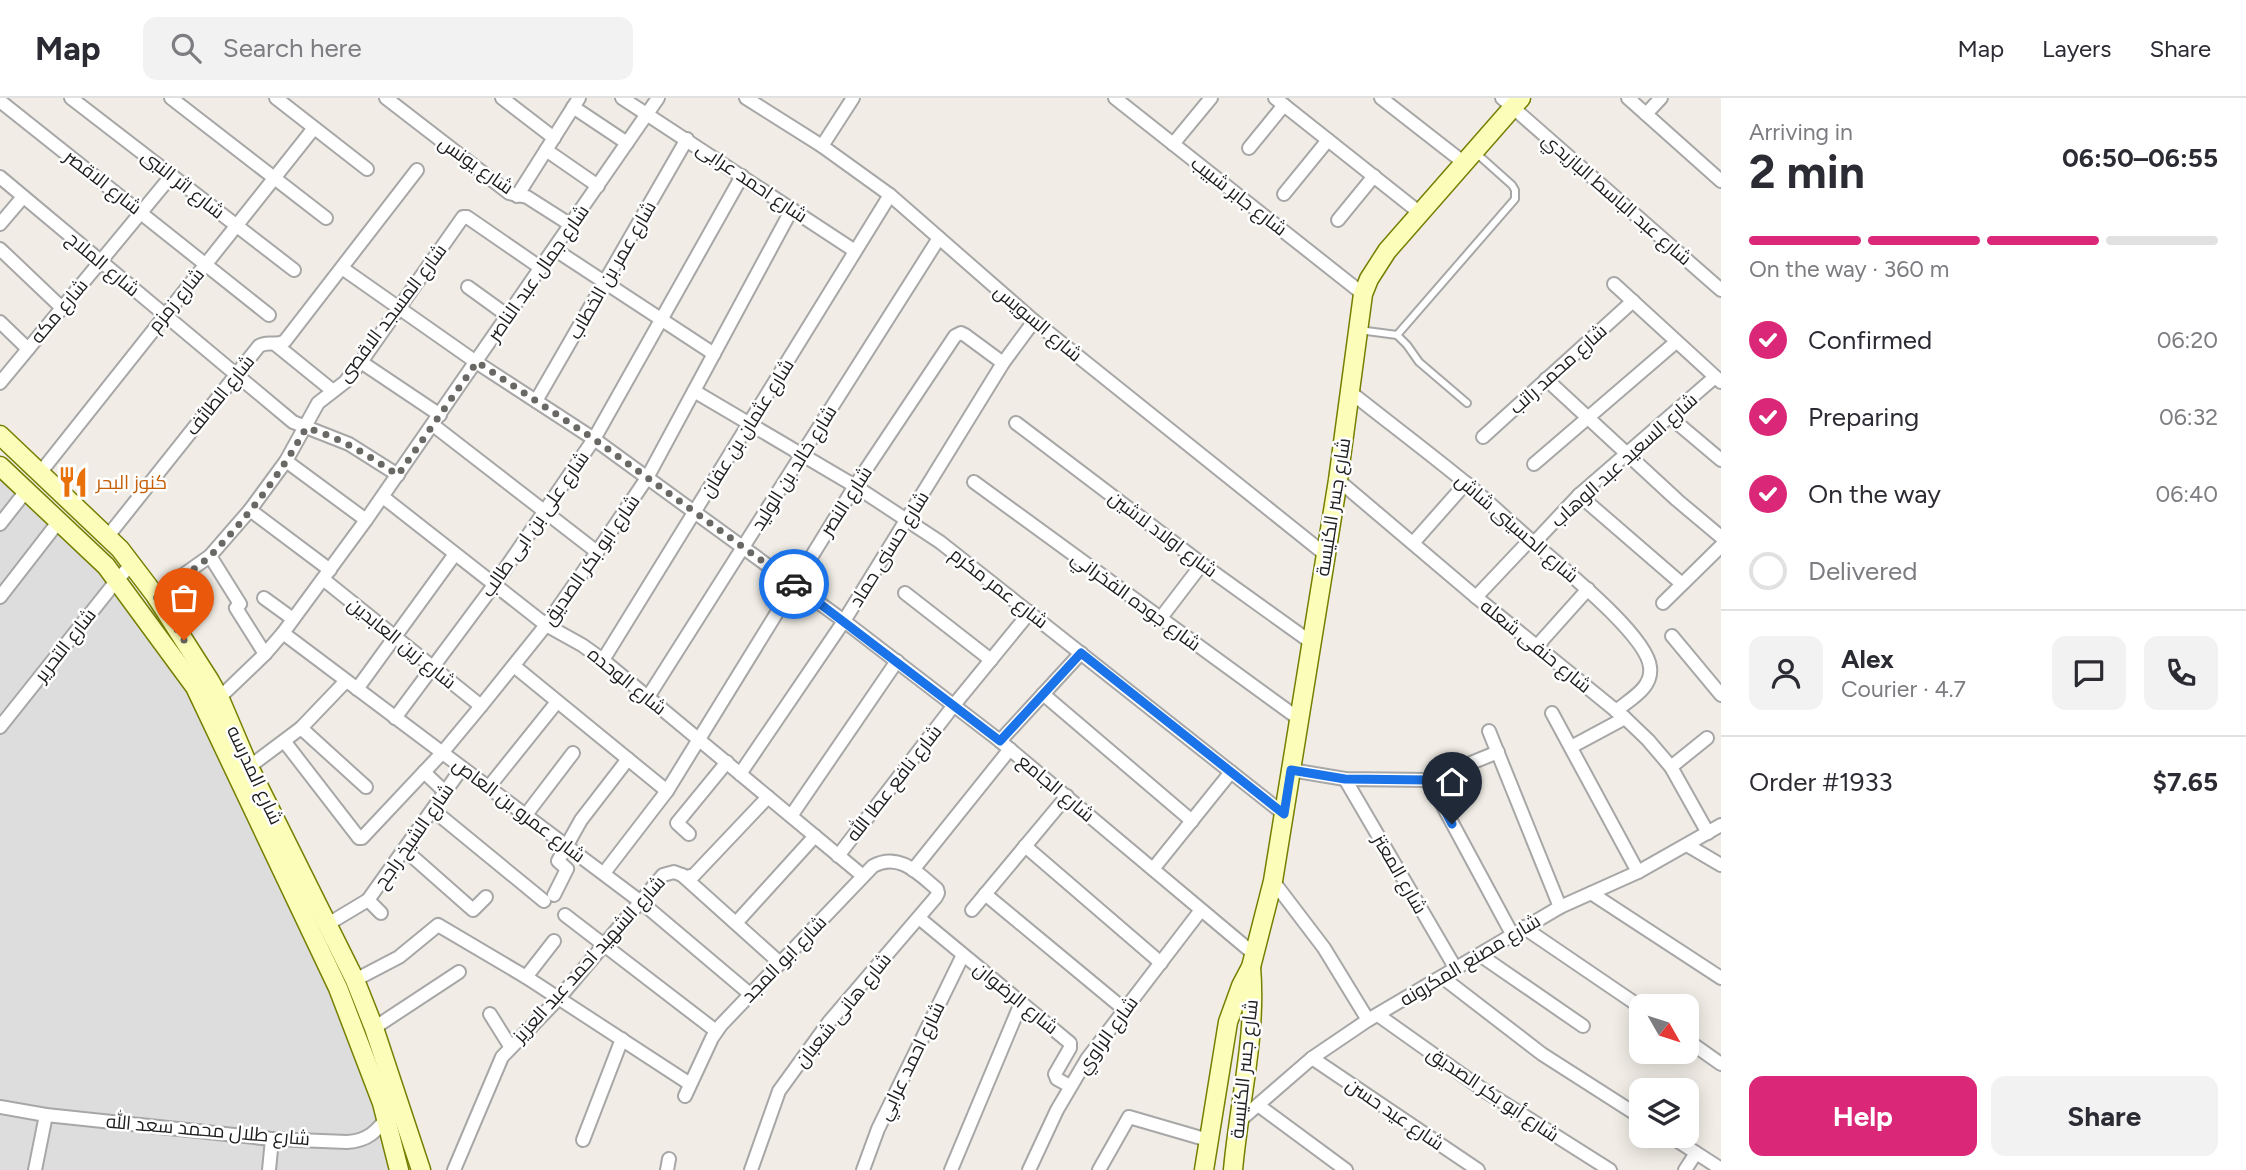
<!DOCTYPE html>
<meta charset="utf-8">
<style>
:root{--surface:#fff;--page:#f2f2f3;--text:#2b2b33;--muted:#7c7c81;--line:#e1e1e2;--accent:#db2777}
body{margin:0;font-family:Figtree,Cairo,sans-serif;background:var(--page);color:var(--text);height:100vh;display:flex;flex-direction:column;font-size:26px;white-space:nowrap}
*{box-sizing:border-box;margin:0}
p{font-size:23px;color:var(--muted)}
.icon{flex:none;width:38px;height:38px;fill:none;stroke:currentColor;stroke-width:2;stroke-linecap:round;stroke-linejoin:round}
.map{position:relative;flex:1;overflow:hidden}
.side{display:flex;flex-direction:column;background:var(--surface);width:525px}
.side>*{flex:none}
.needle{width:46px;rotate:129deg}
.buttons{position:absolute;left:1629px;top:896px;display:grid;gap:14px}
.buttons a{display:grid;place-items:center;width:70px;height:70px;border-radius:14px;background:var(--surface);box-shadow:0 4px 18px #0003;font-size:35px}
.pin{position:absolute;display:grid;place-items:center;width:60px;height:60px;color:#fff;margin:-72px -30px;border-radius:50% 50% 50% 0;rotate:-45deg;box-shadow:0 0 7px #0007}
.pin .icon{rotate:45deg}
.courier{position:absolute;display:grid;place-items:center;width:70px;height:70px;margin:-35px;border:5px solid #1a73e8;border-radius:50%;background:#fff;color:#222;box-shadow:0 2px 9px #0007}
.head em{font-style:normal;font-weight:700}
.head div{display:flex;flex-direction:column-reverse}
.head{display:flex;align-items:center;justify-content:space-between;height:119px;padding:0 28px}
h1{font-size:46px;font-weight:700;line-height:52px}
.bar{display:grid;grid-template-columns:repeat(4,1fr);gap:10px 7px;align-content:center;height:84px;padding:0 28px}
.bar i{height:9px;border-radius:5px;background:var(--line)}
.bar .active{background:var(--accent)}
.bar p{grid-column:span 4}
.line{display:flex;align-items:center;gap:18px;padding:0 28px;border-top:2px solid var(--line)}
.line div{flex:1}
.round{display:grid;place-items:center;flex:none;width:74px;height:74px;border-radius:14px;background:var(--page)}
ol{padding:0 28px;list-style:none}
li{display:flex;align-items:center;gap:21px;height:77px}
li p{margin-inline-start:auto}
li .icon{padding:7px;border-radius:50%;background:var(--accent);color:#fff;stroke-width:4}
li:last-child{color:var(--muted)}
li i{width:38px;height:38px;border:4px solid var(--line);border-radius:50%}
.action{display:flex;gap:14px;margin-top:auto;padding:14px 28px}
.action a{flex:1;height:80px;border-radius:14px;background:var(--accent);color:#fff;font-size:28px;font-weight:700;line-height:80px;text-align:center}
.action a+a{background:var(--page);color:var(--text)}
header{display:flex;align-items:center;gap:42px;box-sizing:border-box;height:98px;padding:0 35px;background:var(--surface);border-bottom:2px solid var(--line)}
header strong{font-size:33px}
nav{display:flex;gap:38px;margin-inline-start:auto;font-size:24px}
.search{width:490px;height:63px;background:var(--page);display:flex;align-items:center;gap:18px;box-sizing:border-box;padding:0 24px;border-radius:14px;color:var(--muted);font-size:26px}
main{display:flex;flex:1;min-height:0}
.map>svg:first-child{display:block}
</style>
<header>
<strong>Map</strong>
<div class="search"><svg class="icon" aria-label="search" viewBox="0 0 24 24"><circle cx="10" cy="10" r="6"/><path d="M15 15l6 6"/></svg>Search here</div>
<nav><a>Map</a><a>Layers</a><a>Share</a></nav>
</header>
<main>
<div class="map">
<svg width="1721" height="1072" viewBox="0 0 1721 1072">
<rect width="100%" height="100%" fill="#f1ede6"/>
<path fill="#dedddd" d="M0,358l107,101 99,134 201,479h-407z"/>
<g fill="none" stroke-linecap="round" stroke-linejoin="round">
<defs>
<g id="lane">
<path d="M1359,232l38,5 10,10 12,17 48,41"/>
<path d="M1397,237l118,-136v-9l-3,-5 -37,-33"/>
</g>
<g id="street">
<path d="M71,0l223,172"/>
<path d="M171,0l155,120"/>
<path d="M276,0l91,71"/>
<path d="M386,0l123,95 18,4 44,28"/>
<path d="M502,0l52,40"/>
<path d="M622,0l233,153"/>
<path d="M746,0l76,48 68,49 144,126 292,234"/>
<path d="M1115,0l248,196"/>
<path d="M1275,0l145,115"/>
<path d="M1381,0l82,64"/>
<path d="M1502,0l219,192"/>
<path d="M1628,0l93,83"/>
<path d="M0,3l269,214"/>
<path d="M573,9l54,36"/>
<path d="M1646,16l15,-16"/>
<path d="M1173,46l38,-46"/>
<path d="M822,48l31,-48"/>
<path d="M1249,50l35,-43"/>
<path d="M546,52l52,36"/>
<path d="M0,79l293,245 56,22 49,31"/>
<path d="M1284,96l44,-54"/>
<path d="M517,98l62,-98"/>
<path d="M1338,122l36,-44"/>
<path d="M0,126l23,-27"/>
<path d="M0,151l62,59"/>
<path d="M554,151l160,105"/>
<path d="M342,170l134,94 118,77 250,182 156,120 254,213"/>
<path d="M1614,186l107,98"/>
<path d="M468,189l40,29"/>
<path d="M0,224l28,27"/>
<path d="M275,246l58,47"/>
<path d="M361,264l79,53"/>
<path d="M1546,281l131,121 44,37"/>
<path d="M0,285l172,-208"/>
<path d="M694,293l161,95 85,56 344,272"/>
<path d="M1349,293c39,31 79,61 118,93 23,19 45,40 68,60 25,22 112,91 115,123 3,21 -20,32 -34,44"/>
<path d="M536,303l151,-262"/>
<path d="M1670,319l51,43"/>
<path d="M1016,325l186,141 110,79"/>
<path d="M433,327l164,127"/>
<path d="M1483,339l150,-136"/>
<path d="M286,363l80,59"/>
<path d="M1534,366l142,-122"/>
<path d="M40,375l274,-345"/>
<path d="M1338,382l138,117 149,121 23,22 23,27 37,66"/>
<path d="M974,384l325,237"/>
<path d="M1579,397l103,89"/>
<path d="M383,399l163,128 36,20 21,15 260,216"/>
<path d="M250,412l80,60"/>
<path d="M0,426l26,-33"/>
<path d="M108,438l151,-190c9,-6 17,1 26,-5l132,-171"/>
<path d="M1413,445l53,-60"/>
<path d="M1534,445l45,-48 136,-118"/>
<path d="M210,458l30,48 -4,4 29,46"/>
<path d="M323,481l158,127"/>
<path d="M905,495l86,67"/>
<path d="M155,497l55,-39 40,-46 36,-49 32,-58 27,-21 16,-20 102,-145h4l74,51"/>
<path d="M0,499l59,-76"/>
<path d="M1476,499l54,-57"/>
<path d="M264,500l29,21"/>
<path d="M1663,505l58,-57"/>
<path d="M1160,521l42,-55"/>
<path d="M283,535l358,269 109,92"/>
<path d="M1672,538l49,59"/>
<path d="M1537,548l51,-57"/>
<path d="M603,562l287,-465"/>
<path d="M514,568l153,125"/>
<path d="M357,591l98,-135"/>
<path d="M1043,596l149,127"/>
<path d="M648,599l291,-459"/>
<path d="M215,604l50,-48 18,-21 83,-113 292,-422"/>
<path d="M1552,615l86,159"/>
<path d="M395,620l99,-133 100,-146 148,-263"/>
<path d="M0,629l117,-147 15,-16"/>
<path d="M301,630l65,59"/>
<path d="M1489,633l71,176"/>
<path d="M284,643l75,97h3l80,-85 39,-47 65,-81 51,-73 50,-74 145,-269"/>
<path d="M1000,643l81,-88"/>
<path d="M1571,649l54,-29"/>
<path d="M249,669l52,-39 45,-47"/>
<path d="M1671,669l36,-29"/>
<path d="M1291,672l54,9 84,1 69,-28"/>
<path d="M424,674l21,20"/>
<path d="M740,676l104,-153 159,-258 31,-42"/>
<path d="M1345,681l111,190"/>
<path d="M1429,682l83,154"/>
<path d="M488,690l69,-86"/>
<path d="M433,712l111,91"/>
<path d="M525,718l48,-63"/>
<path d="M791,718l106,-155"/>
<path d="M689,736l-12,-11 50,-61"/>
<path d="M1687,747l34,20"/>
<path d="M1025,748l136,117"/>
<path d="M405,752l68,60 13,-13"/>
<path d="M838,758l116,-151 76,-93"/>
<path d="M1153,771l78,-97"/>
<path d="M913,772l97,-121"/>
<path d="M604,775l63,-82 188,-305 100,-150 6,-3 4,2 38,28"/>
<path d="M682,777l98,88"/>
<path d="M1273,783l51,67 44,72"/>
<path d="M1591,795l130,85"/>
<path d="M985,796l140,116"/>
<path d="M554,797l13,-26 -9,-8 23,-41 47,-61"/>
<path d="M368,802l13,13"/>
<path d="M972,812l95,-114"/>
<path d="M565,817l151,116"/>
<path d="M919,820l151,125v5l-15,26 2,5 13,7"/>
<path d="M736,825l79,-87"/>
<path d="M328,826l40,-24 94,-132"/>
<path d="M1523,829l119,81"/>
<path d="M1480,857l103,71"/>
<path d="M526,879l28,-36"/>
<path d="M1442,879l100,77 100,64"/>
<path d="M355,882l44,-23 39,-32 88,52 164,107"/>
<path d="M490,916l20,32"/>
<path d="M1378,917l107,76 125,79"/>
<path d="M374,930l85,-56"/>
<path d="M1687,942l34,24"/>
<path d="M1312,960l166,112"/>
<path d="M685,998l27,-58 9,-13 152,-159c26,-14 45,7 64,23l1,4 -2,4 -107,125 -50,69 -28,79"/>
<path d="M1258,1007l88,65"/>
<path d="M0,1009l46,8 226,24 75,3c21,-1 30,-11 42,-27"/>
<path d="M1237,1025l75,-65 56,-38 192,-113 78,-35 83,-47"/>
<path d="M1670,1038l51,33"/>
<path d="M583,1042l39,-101"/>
<path d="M35,1072l11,-55"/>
<path d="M269,1072l3,-31"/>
<path d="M454,1072l48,-113 57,-59 104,-123 11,-3 13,5 7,-2 74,-78"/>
<path d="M667,1072l2,-11"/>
<path d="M863,1072l15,-41 85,-174"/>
<path d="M951,1072l70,-167"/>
<path d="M1029,1072l28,-60 30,-51 114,-149"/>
<path d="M1099,1072l30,-53 79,23"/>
<path d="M1685,1072l11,-17"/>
</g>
<g id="secondary">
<path d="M0,337l120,114 35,46 55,86 10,18 29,68 106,213 19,48 47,142"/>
<path d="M0,368l106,100 89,121 143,301 44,115 17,67"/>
<path d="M1204,1072l24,-148 13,-36 10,-19 22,-86 65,-401 25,-186 6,-15 18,-28 134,-153"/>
<path d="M1233,1072c6,-68 24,-135 18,-203"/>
</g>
</defs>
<use href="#lane" stroke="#a7a7a7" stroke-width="10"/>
<use href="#street" stroke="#a7a7a7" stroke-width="16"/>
<use href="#secondary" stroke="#757f00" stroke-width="21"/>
<use href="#lane" stroke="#fff" stroke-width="6"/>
<use href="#street" stroke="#fff" stroke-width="12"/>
<use href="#secondary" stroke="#fcfdb9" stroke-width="18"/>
</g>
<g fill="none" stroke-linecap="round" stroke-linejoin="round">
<path stroke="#696865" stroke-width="7" stroke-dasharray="0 12.6" d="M184,542l-29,-45c18,-13 41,-25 57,-41 36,-37 69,-81 94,-126 35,9 62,28 92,47l79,-113 117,77 200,145"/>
<path stroke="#1a73e8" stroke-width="9" d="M794,486l206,157 81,-88 203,161 7,-44 54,9 84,1 23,44"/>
</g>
<defs>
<symbol id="restaurant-bare" viewBox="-9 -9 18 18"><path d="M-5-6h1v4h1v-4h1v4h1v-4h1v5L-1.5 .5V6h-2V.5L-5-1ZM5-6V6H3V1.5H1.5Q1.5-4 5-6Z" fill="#e8710a" stroke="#fff" stroke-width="2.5" paint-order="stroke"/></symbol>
</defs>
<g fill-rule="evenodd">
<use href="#restaurant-bare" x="51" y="362" width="44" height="44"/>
</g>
<g text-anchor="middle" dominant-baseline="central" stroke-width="5" stroke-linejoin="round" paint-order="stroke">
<g font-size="19" fill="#202020" stroke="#fff">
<text transform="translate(476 67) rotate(35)">شارع يونس</text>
<text transform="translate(103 84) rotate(38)">شارع الاقصر</text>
<text transform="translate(752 84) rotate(34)">شارع احمد عرابى</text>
<text transform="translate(183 86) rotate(38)">شارع اثر النبى</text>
<text transform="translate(1239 98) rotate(38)">شارع جابر شبيب</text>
<text transform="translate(1617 101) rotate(41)">شارع عبد الباسط البازيدي</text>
<text transform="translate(103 166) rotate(40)">شارع الملاح</text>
<text transform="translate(612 172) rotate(-60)">شارع عمر بن الخطاب</text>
<text transform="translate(538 175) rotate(-55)">شارع جمال عبد الناصر</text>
<text transform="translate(176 202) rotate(-51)">شارع زمزم</text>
<text transform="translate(59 213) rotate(-50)">شارع مكه</text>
<text transform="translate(392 215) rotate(-53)">شارع المسجد الاقصى</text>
<text transform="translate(1038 225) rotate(40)">شارع السويس</text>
<text transform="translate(1558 271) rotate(-42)">شارع محمد راتب</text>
<text transform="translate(220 297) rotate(-51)">شارع الطائف</text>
<text transform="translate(747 330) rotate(-58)">شارع عثمان بن عفان</text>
<text transform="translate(1624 362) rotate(-42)">شارع السعيد عبد الوهاب</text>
<text transform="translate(794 370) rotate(-58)">شارع خالد بن الوليد</text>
<text transform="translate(846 403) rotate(-57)">شارع النصر</text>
<text transform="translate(1333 409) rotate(-81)">شارع جسر الكنيسة</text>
<text transform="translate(535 426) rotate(-55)">شارع على بن ابى طالب</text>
<text transform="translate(1517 430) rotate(41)">شارع الحسينى شاش</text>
<text transform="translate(1163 436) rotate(37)">شارع اولاد لاشين</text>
<text transform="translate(889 451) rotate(-58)">شارع حسنى حماد</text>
<text transform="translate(591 462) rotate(-55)">شارع ابو بكر الصديق</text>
<text transform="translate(999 490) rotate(38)">شارع عمر مكرم</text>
<text transform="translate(1136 503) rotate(36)">شارع جوده الفخراني</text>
<text transform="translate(402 545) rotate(39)">شارع زين العابدين</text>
<text transform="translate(65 547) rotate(-52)">شارع التحرير</text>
<text transform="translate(1536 548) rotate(39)">شارع حنفى شعله</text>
<text transform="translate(627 583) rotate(39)">شارع الوحده</text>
<text transform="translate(255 677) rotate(65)">شارع المدرسه</text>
<text transform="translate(894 685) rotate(-52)">شارع نافع عطا الله</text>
<text transform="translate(1056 690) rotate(40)">شارع الجامع</text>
<text transform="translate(519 712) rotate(37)">شارع عمرو بن العاص</text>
<text transform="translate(414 738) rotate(-55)">شارع الشيخ راجح</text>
<text transform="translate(1400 776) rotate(60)">شارع المعتز</text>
<text transform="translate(589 861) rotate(-48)">شارع الشهيد احمد عبد العزيز</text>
<text transform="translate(784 861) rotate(-46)">شارع ابو المجد</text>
<text transform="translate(1470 862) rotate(-31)">شارع مصنع المكرونه</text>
<text transform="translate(1016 900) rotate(39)">شارع الرضوان</text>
<text transform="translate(843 912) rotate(-51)">شارع هانى شعبان</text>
<text transform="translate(1107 937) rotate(-54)">شارع الراوي</text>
<text transform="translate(911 963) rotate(-64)">شارع احمد عرابي</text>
<text transform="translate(1244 971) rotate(-84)">شارع جسر الكنيسة</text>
<text transform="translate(1493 996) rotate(34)">شارع أبو بكر الصديق</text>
<text transform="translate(1395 1016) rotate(34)">شارع عيد حسن</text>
<text transform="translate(208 1032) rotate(5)">شارع طلال محمد سعد الله</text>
</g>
<g font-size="19" fill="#c56008" stroke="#fff" text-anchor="start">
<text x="96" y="384">كنوز البحر</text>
</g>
</g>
</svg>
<div class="buttons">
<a><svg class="needle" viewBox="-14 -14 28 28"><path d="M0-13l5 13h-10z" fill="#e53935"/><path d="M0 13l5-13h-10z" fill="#7c7c81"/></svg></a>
<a><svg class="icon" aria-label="layers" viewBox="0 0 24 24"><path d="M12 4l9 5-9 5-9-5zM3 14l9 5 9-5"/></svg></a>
</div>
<div class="pin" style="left:184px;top:542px;background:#ea580c"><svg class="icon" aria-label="bag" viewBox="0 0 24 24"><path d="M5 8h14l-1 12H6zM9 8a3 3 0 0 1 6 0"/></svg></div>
<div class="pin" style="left:1452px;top:726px;background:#1f2937"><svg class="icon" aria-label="home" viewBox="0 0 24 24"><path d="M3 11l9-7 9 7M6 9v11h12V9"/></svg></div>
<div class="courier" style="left:794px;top:486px"><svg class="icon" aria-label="car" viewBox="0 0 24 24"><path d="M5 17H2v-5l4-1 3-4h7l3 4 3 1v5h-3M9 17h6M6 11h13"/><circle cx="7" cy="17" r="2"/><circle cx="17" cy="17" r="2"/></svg></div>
</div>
<section class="side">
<div class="head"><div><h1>2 min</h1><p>Arriving in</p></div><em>06:50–06:55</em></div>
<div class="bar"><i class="active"></i><i class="active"></i><i class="active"></i><i></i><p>On the way · 360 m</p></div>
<ol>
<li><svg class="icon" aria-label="check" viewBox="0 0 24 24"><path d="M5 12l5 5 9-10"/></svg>Confirmed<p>06:20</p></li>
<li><svg class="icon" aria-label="check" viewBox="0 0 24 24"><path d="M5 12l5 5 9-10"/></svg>Preparing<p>06:32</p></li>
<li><svg class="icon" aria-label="check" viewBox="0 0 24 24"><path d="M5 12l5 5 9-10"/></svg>On the way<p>06:40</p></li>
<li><i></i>Delivered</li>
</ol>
<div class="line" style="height:126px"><a class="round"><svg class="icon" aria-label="person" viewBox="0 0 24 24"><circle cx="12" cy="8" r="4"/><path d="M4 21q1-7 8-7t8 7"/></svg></a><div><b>Alex</b><p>Courier · 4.7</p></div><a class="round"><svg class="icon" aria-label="chat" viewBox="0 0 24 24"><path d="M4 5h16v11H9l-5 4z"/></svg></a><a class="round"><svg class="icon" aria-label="phone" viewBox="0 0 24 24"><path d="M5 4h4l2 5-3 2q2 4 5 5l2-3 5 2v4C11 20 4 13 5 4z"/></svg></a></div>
<div class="line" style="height:91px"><div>Order #1933</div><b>$7.65</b></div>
<div class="action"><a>Help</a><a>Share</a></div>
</section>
</main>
